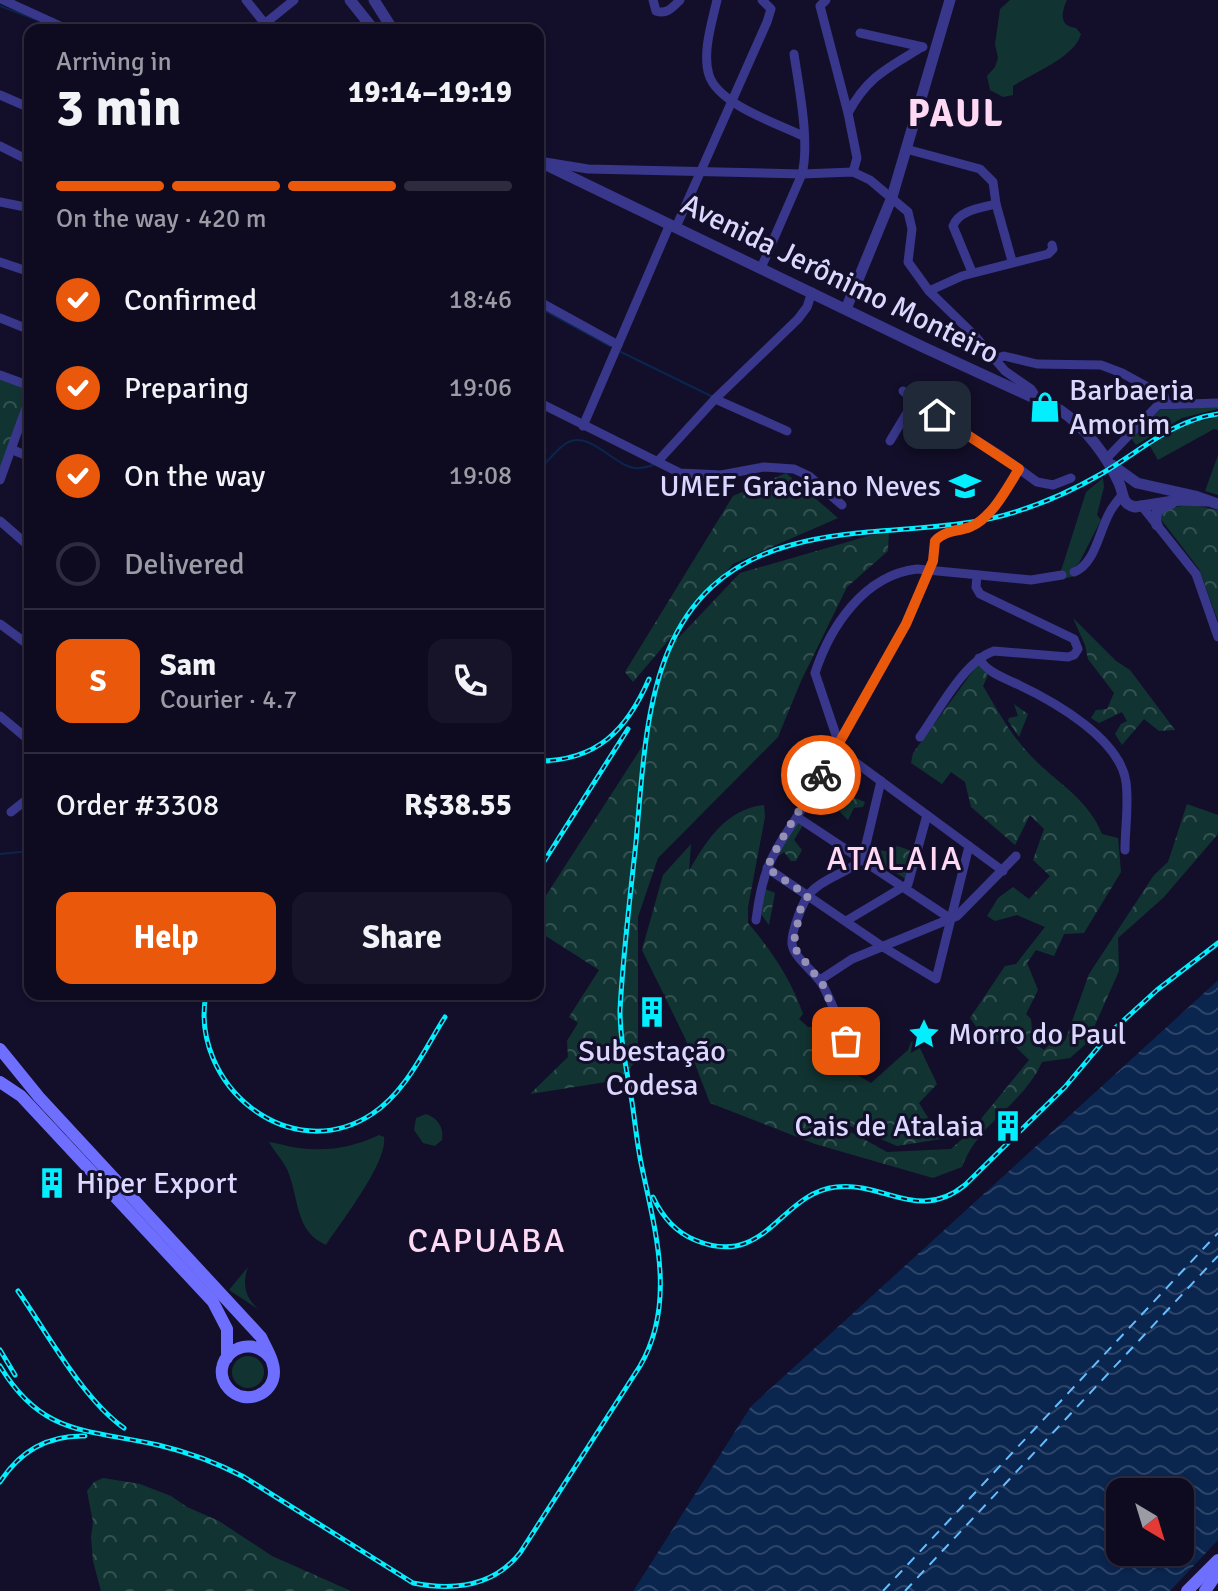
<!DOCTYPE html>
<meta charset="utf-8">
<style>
:root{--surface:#0e0b20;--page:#171429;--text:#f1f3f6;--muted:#9b9ba5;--line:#2e2b3e;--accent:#ea580c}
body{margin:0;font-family:Signika,sans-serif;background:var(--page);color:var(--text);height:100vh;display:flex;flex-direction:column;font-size:30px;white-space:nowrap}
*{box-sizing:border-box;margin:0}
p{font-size:26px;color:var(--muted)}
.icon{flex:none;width:44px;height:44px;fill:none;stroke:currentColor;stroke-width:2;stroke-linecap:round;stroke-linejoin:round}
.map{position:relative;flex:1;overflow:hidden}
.panel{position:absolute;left:24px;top:24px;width:520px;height:976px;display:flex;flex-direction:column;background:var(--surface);border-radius:16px;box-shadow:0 2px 6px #0004,0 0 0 2px var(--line)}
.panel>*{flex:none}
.needle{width:52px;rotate:142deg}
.tools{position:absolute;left:1106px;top:1478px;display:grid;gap:16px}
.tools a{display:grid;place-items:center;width:88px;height:88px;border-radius:16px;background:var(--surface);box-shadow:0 2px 6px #0004,0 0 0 2px var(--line);font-size:40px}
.pin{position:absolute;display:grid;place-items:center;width:68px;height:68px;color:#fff;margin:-34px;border-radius:16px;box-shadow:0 4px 12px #0006}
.courier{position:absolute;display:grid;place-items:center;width:80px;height:80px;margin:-40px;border:6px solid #ea580c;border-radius:50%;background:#fff;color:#222;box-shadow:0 2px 10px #0007}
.head em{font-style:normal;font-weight:800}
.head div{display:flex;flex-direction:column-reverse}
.head{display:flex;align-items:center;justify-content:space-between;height:136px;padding:0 32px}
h1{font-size:52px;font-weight:800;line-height:60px}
.bar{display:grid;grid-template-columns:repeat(4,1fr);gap:12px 8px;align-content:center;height:96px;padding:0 32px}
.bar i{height:10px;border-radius:6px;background:var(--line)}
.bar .current{background:var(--accent)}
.bar p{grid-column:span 4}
.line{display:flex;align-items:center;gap:20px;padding:0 32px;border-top:2px solid var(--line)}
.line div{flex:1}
.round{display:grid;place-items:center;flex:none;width:84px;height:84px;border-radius:16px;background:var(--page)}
ol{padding:0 32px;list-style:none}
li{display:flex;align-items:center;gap:24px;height:88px}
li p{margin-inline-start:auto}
li .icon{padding:8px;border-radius:50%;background:var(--accent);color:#fff;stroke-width:4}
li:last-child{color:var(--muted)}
li i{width:44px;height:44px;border:4px solid var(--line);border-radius:50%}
.primary-button{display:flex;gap:16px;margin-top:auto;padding:16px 32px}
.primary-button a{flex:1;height:92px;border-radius:16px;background:var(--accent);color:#fff;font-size:32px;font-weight:800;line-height:92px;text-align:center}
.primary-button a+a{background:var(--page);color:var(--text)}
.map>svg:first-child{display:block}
</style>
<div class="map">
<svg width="1218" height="1591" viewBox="0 0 1218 1591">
<defs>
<pattern id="forest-crowns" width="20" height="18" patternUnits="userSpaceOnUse" patternTransform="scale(2)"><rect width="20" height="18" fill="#113432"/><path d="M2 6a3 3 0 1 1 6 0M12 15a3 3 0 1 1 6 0" fill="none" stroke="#335151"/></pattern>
<pattern id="water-waves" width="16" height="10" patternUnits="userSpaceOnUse" patternTransform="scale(2)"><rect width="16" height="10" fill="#0a254e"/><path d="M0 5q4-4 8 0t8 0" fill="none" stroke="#2d4469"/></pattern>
</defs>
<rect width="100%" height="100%" fill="#130f2a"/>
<g fill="#113432">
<path d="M1010,0h57c-6,13 -8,26 9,28l5,6c-6,23 -48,39 -68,52v9l-10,2 -13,-7 -3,-14 8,-9 3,-9 -3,-14 5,-35z"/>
<path d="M1218,407v2l-36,9 -46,27 -5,-7 29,-28z"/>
<path d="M1218,417v13l-4,-1 -56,31 -8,-14 35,-21z"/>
<path d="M1218,455v40l-13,-4z"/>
<path d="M1103,478l1,9 -7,28 4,5 -22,43 -6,5 2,8 -12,3 -2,-8 25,-79z"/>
<path d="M426,1114c12,4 18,14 16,26l-7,6 -12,-3 -9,-13 2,-12z"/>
<path d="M379,1135l5,2c4,25 -43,85 -58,108 -30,-13 -27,-44 -37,-71 -4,-12 -14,-21 -20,-32 9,1 20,5 30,6 28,4 55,-1 80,-13z"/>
<path d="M248,1267c-6,17 -3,30 10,42l-29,-19z"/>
<circle cx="248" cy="1372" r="16"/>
</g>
<g fill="url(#forest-crowns)">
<path d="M0,377l30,11 -30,81z"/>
<path d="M786,473l52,45 -105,46 -100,118 -8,-10 108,-176z"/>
<path d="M1189,504l29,6v111l-19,-52 -39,-51 4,-8z"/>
<path d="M889,530l-1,21 -41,36 -46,94 -23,56 -120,121 -20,59v142l-19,21 -89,14 38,-37 -1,-16 11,-18 -9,-6 30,-47 -61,-39v-23l107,-166 22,-92 73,-77z"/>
<path d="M1073,618l43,43 14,9 45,60 -16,1 -15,-12 -22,26 -7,-11 6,-10 6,-3 -5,-9 -23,11 -8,-5 5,-8 11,-1 7,-16 -26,-34 -3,-14z"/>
<path d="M978,664l10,11 -5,11c14,24 28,49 47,69 25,27 58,43 72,79l16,4 3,34 -37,61 -20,1 -10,22 -18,-6 -9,13 11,27 -12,24 5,5 2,23 11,8 12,-12 9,3 24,-67 65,-99 14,-13 19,-58 31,11v19l-54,63 -46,41 1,33 -32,72 -17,15 -28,4c-19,43 -64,61 -80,105l-29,11 -118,-34 -105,-41 -25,-65 -43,-88 21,-75 28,-31 -2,27c17,-30 37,-62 75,-66l1,12 -17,90v16c24,28 43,56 55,91l-4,5 9,8h21c3,10 1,19 -5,27l7,7 15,-8 8,20 17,10 37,-33 3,-8 5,-2 21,44 -18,19 22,36 -44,7 -59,-25 -6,-8 6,12 49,27 64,-3 20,-18 58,-71 -19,-19 -23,1 -17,-24 35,-52 11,-2 29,-37 -28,-12 -22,6 -8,-5 11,-18 15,-11 16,12 21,-23 -17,-16 11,-31 -14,-14 -15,30 -44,-38 -6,-25 -14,-10 -9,12 -31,-21 2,-10z"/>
<path d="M1014,704l14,10 -9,23 -11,-16 1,-3 9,-2z"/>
<path d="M844,797h8l13,5 -2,5 -9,1 -6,12 -9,-9z"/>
<path d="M796,822l7,3 -9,15 8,10 -6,11h-5l-7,-9 -11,8z"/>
<path d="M897,846l15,5 -6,28 -36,-22 3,-8 18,3z"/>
<path d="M765,889l10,4 -6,32 -8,-11z"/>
<path d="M103,1478l37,6 31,12 16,11 32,14 53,35 79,35h-250l-8,-30 -2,-24 2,-15 -6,-31 7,-9z"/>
</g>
<path fill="url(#water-waves)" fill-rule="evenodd" d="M1218,980v560l-48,51h-537l118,-185zM1120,1492h60v60h-60z"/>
<path fill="#130f2a" d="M1218,976v4l-467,426 -118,185h-4l119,-188z"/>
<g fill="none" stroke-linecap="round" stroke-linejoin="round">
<g stroke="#0a254e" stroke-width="2">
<path d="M0,6l40,15"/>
<path d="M538,307l72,39"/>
<path d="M621,352l92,45"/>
<path d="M538,472c8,-9 17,-21 27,-28 24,-16 47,21 70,24 6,1 12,-1 18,-3"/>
<path d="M0,854l30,-3"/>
</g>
<g stroke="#65bdff" stroke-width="2" stroke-dasharray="10 8" stroke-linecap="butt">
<path d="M883,1591l335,-358"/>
<path d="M905,1591l313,-335"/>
</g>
<g stroke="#38378b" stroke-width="9">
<path d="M3,0l66,30"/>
<path d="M246,0l24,30"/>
<path d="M653,0l3,11c11,4 17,-4 24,-11"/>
<path d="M717,0c-5,22 -15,53 -8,75 9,29 67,48 94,61"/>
<path d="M826,0l-6,6 28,107 9,45 -4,14"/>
<path d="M257,30l37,-30"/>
<path d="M860,33l63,14"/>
<path d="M0,95l30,13"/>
<path d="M848,113c20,-37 40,-45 74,-66"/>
<path d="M0,146l30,15"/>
<path d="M906,149l74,20 13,13 3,22 16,57"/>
<path d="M545,162l43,7 214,5 51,-2 17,8 38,32 4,17 -4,33 21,29 46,45 30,35 26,18 6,9"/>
<path d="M0,202l30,6"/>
<path d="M676,227l91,-205 4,-13 -9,-9"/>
<path d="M0,262l30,10"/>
<path d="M761,268l41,-94c8,-32 -3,-86 -8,-120"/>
<path d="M972,272l-19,-46c6,-16 28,-18 43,-22"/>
<path d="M929,291l33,-15 86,-22 5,-5 -1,-4"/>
<path d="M538,301l80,44"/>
<path d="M0,318l30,12"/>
<path d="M994,359l10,-3 33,8 64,1 21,8 42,23 2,7"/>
<path d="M0,375l30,11"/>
<path d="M715,399l72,32"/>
<path d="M914,401l86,54 37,27 16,3 18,-7"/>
<path d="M538,402l142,71 41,2 43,-8 30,2 15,7 33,29"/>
<path d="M583,426l87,-202"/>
<path d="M890,441l24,-40 -11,-10"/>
<path d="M13,450l17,7"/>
<path d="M1106,459l52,-54 60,-2"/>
<path d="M659,460l56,-61 83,-80 9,-12 5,-15"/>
<path d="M0,480l30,-83"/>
<path d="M1141,505l55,69 22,63"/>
<path d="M0,521l30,26"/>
<path d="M1074,572c22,-8 25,-43 37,-62 3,-5 8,-11 12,-16"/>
<path d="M0,624l30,22"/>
<path d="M979,658c8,15 26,20 40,27 36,17 101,54 107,97 3,22 -1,46 -1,68"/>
<path d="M0,716l30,25"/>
<path d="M920,737c18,-25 44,-76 74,-86l74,6 6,-2 4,-6 -4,-10 -94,-45 -4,-7 1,-12"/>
<path d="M839,744l-24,-71c15,-46 49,-98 102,-104l114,11 31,-5"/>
<path d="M836,748l167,123"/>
<path d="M11,812l19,-15"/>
<path d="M797,817l154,102"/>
<path d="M767,868l116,79 53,32 33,-133"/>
<path d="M756,920c6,-47 14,-64 41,-103l109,-193 27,-63 2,-20c10,-11 22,-9 35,-14 22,-10 37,-39 49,-58"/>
<path d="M846,921l62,-37 19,-69"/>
<path d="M820,980l32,-21 105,-43 59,-60"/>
<path d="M856,1065c-11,-26 -20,-56 -34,-81 -7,-12 -28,-26 -30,-40 -1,-12 11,-44 19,-52 15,-16 39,-19 52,-35l18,-76"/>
</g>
<g stroke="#38378b" stroke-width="11">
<path d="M350,0l24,30"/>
<path d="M374,0l19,30"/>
<path d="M538,161l385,186 137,63c25,17 47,46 59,73 5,11 2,21 16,24l45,-7 27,1"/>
<path d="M846,309l46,-112 58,-197"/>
<path d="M1112,465l25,18 58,13 23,8"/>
<path d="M1157,525c-5,-13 4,-18 15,-22"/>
</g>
<g stroke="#6e6fff" stroke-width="12">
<path d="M0,1049l39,48 222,240c5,11 13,23 13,35 0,23 -29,34 -45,17 -24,-26 17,-62 42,-30"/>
<path d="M0,1082l21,14 192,206 14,27v29"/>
<path d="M1187,1591l31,-31"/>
<path d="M1205,1591l13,-19"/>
</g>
<defs>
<g id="rail">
<path d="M538,761c59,0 89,-31 111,-82"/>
<path d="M538,871l90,-142"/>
<path d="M206,994c-17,91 84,174 166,120 34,-22 52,-64 73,-97"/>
<path d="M653,1197c9,19 22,35 42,43 71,30 85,-47 141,-53 48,-6 82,36 129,-2l100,-98 47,-56 45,-41 61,-47"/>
<path d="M18,1291c30,43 64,107 106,137"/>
<path d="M0,1350l15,25"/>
<path d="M0,1366c42,70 87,63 158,79 30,7 59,18 86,32l169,106c40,8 80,4 107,-30l120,-187c37,-63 15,-136 1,-203 -4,-20 -6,-41 -9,-61 -5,-31 -12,-61 -12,-92 3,-56 10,-112 16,-168 11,-121 11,-258 155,-297 74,-21 154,-10 227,-34 29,-9 57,-22 83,-37 38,-22 72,-54 117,-60"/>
<path d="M0,1482c20,-31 48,-47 85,-46"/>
</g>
</defs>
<use href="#rail" stroke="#03eeff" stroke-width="5"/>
<use href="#rail" stroke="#130f2a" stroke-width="2" stroke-dasharray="6" stroke-linecap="butt"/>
</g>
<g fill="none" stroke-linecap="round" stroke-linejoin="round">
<path stroke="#9591b4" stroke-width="8" stroke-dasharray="0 14.4" d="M821,775c-18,31 -39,60 -54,93l41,28 -7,11 -8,39 30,39 23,56"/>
<path stroke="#ea580c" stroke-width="10" d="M821,775l85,-151 27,-63 2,-20c10,-11 22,-9 35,-14 22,-9 37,-39 49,-58l-82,-54"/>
</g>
<defs>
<symbol id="shop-bare" viewBox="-9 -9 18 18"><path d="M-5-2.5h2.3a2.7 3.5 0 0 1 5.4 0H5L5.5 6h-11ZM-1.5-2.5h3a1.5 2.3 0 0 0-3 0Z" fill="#03eeff" stroke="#130f2a" stroke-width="2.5" paint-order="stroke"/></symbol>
<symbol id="school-bare" viewBox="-9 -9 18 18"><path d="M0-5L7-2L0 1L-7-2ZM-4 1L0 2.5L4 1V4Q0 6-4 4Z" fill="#03eeff" stroke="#130f2a" stroke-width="2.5" paint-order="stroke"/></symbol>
<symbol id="building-bare" viewBox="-9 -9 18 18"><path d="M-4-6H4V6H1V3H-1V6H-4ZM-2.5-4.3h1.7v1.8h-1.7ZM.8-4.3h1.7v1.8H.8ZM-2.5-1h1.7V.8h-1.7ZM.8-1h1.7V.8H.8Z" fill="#03eeff" stroke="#130f2a" stroke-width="2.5" paint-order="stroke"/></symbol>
<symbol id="sight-bare" viewBox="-9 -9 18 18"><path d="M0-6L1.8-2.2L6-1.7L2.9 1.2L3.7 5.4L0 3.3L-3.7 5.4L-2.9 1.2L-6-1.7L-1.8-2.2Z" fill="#03eeff" stroke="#130f2a" stroke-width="2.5" paint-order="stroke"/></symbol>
</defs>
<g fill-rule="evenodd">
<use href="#shop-bare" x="1023" y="385" width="44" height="44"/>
<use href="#school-bare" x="943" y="464" width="44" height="44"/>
<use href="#building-bare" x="630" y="990" width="44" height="44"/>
<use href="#sight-bare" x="902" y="1012" width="44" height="44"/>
<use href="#building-bare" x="986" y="1104" width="44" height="44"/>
<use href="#building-bare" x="30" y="1161" width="44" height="44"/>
</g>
<g text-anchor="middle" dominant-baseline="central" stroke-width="6" stroke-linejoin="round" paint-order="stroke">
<g font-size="30" fill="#dbd7ff" stroke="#130f2a">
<text transform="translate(840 279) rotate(26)">Avenida Jerônimo Monteiro</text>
</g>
<g font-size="30" fill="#dbd7ff" stroke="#130f2a" text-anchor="start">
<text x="1069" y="390">Barbaeria<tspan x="1069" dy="34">Amorim</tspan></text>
<text x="941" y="486" text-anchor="end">UMEF Graciano Neves</text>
<text x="948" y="1034">Morro do Paul</text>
<text x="652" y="1051" text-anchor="middle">Subestação<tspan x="652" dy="34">Codesa</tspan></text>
<text x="984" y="1126" text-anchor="end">Cais de Atalaia</text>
<text x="76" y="1183">Hiper Export</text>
</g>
<g font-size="34" letter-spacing="2" fill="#ffd9f3" stroke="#130f2a">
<text x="895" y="859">ATALAIA</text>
<text x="487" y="1241">CAPUABA</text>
</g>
<g font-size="38" font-weight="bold" letter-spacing="2" fill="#ffd9f3" stroke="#130f2a">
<text x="956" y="113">PAUL</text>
</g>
</g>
</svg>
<div class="tools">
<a><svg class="needle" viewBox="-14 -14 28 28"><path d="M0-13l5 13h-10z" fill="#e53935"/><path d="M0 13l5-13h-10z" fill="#9b9ba5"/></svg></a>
</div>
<div class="pin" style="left:846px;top:1041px;background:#ea580c"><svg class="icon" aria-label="bag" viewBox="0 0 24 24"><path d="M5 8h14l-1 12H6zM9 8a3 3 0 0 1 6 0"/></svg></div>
<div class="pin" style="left:937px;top:415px;background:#1f2937"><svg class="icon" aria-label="home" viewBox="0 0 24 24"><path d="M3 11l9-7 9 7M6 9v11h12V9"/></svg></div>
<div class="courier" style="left:821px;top:775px"><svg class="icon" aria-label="bike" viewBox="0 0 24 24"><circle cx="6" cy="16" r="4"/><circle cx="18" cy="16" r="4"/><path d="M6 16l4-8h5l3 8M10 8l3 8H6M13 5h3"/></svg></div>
<section class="panel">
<div class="head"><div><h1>3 min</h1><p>Arriving in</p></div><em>19:14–19:19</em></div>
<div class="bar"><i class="current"></i><i class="current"></i><i class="current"></i><i></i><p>On the way · 420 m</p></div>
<ol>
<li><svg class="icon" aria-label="check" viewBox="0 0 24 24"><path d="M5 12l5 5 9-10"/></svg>Confirmed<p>18:46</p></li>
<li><svg class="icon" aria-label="check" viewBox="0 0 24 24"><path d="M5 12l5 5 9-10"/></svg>Preparing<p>19:06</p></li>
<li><svg class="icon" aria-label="check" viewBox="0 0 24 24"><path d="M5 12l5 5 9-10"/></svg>On the way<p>19:08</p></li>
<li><i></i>Delivered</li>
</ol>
<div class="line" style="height:144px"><b class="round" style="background:var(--accent);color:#fff">S</b><div><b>Sam</b><p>Courier · 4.7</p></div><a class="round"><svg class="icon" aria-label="phone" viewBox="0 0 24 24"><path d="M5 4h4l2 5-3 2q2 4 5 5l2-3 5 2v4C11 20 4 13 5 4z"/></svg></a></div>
<div class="line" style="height:104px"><div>Order #3308</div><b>R$38.55</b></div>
<div class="primary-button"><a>Help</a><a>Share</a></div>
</section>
</div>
